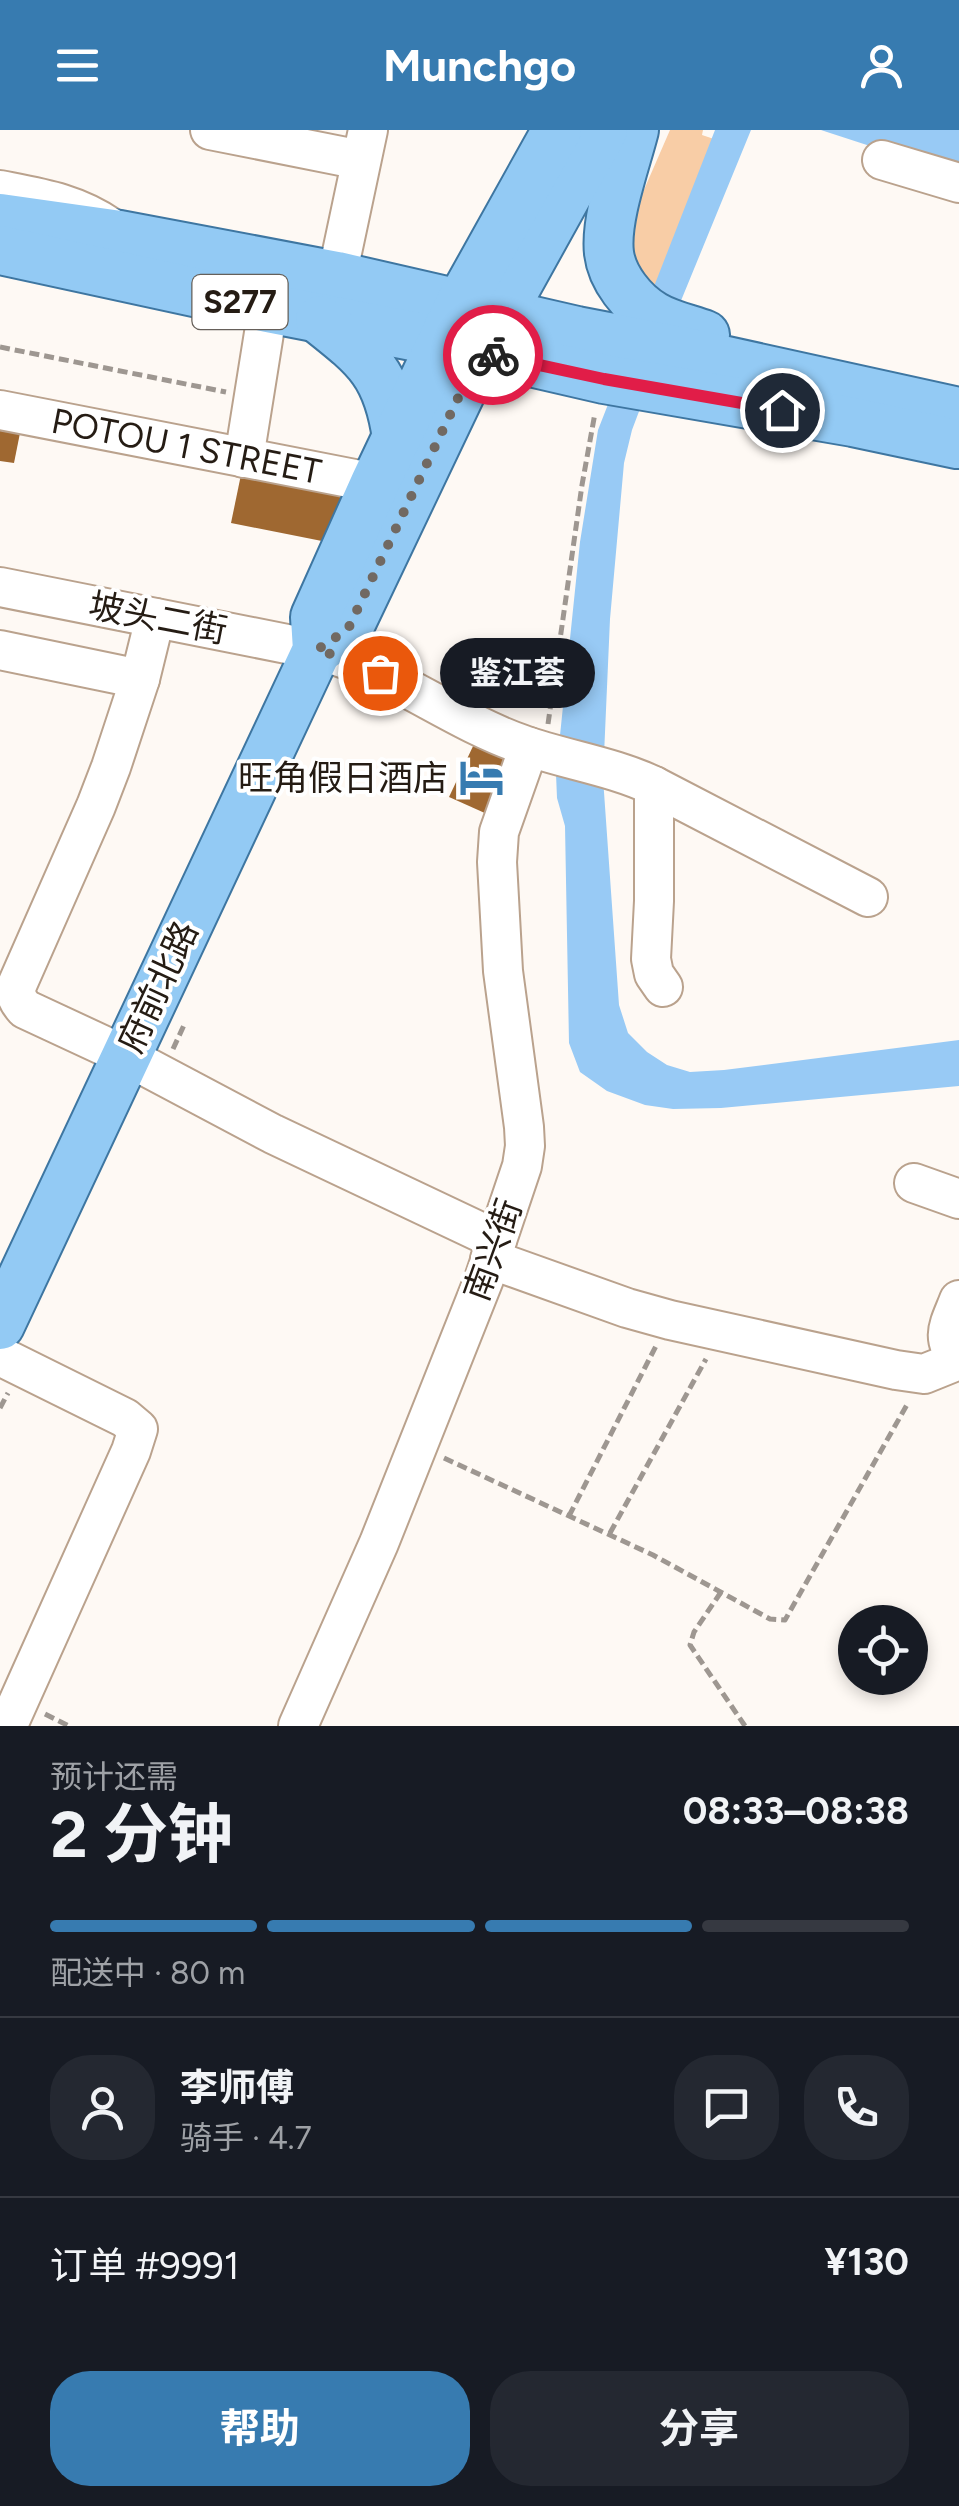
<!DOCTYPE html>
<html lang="zh">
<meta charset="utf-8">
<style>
:root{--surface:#171b24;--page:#242831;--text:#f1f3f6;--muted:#9ea1a6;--line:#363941;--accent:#377bb0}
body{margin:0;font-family:Figtree,"Noto Sans SC",sans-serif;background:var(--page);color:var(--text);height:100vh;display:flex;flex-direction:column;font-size:38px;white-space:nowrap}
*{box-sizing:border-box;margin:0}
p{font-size:32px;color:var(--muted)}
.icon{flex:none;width:55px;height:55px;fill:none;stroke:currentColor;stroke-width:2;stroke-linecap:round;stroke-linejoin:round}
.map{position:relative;height:1596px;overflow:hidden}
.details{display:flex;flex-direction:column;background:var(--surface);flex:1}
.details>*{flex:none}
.controls{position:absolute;left:838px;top:1475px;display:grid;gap:20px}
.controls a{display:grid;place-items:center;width:90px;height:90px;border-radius:50%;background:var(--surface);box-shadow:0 5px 15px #0003;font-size:50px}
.pin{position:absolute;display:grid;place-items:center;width:85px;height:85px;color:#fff;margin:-42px;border:5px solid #fff;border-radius:50%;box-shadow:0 2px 10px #0007}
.courier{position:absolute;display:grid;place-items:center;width:100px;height:100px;margin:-50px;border:8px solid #e11d48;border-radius:50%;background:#fff;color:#222;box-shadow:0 2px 12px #0007}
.bubble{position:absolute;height:70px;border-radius:35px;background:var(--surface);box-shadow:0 5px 15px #0003;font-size:32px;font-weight:700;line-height:70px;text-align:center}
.headline em{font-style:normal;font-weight:700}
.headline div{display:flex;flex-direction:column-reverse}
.headline{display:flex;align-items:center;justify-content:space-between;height:170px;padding:0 50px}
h1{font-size:65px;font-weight:700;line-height:75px}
.bar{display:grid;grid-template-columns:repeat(4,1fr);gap:15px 10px;align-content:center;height:120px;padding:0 50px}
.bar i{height:12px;border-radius:8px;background:var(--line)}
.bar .current{background:var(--accent)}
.bar p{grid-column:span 4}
.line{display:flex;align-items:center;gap:25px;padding:0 50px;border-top:2px solid var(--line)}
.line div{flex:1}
.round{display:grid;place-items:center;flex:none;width:105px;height:105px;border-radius:40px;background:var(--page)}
.primary-button{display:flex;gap:20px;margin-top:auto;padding:20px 50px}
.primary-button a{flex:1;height:115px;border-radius:40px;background:var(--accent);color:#fff;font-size:40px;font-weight:700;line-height:115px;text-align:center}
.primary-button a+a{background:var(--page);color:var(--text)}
header{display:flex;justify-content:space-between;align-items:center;height:130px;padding:0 50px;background:var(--accent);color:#fff;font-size:45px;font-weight:700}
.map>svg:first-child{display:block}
</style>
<header><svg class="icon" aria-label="menu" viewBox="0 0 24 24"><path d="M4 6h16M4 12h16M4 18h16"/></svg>Munchgo<svg class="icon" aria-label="person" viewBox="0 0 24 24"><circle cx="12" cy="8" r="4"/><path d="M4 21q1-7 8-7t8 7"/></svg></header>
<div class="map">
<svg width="959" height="1596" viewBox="0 0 959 1596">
<rect width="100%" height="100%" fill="#fef9f4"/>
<path fill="#f8cda6" d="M670,0h33l-1,5 39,13 -66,150 -39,-7 -13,-53z"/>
<g fill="#98caf5">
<path d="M715,0h36l-73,178 -46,122 -8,33 -14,156 -7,159 16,227 9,28 19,19 20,13 23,7 34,-2 235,-30v46l-238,22 -48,1 -28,-4 -38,-14 -27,-19 -11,-29 -4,-217 -8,-28 -1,-24 24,-232 18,-112z"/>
<path d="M821,0h138v45l-132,-43z"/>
</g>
<g fill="#9f6831">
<path d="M0,294l21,4 -7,35 -14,-2z"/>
<path d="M243,335l101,21 -12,57 -101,-20z"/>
<path d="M475,612l37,17 -25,55 -38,-17z"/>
</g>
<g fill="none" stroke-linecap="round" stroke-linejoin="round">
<defs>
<g id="minor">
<path d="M210,0l151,30"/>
<path d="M882,30l77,23"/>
<path d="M0,60c41,8 75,13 110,37"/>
<path d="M337,146l31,-146"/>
<path id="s1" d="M0,280l375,73"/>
<path d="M244,328l24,-150"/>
<path d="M0,457l317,63c72,19 133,69 204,94 44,16 91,22 133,42l214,111"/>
<path d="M155,488l-15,61 -29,88 -15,39 -79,179c-2,11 1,16 8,24l101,47 147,78 224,106"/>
<path d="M0,520l140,29"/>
<path d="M654,656v115l-3,58 3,15 9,13"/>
<path d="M914,1053l45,16"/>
<path d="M490,1129l137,49 43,12 226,50 28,4 35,-14"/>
<path d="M959,1170c-9,24 -20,38 0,59"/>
<path d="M0,1226l125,62 13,11 -7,22 -123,274"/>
<path d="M298,1596l81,-183 105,-264 38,-113 3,-20 -1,-19 -21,-156 -6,-109 2,-30 30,-85"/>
</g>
<g id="major">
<path d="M634,0c-9,35 -29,89 -25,123 3,25 24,51 45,63 15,9 35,13 51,19"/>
<path d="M0,88l120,17 217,41 240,55 104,20 278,61"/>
<path d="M0,120l268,58 175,34 161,37 249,43 104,22"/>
<path d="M320,190c48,38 68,54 77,118"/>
<path d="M317,520l31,-21 132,-277 123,-222"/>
<path d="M0,1195l317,-675 -2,-33 60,-134 85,-179 97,-174"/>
</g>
</defs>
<use href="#minor" stroke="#baa28d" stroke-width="42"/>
<use href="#major" stroke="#3e76a1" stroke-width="52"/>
<g stroke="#9e9791" stroke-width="5" stroke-dasharray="10 5" stroke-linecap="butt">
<path d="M0,217l226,45"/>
<path d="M548,594l34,-239 13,-72"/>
<path d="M173,919l12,-26"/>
<path d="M0,1278l8,-15"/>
<path d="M444,1328l209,97 117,64 15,1 123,-217"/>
<path d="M569,1386l88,-172"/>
<path d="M610,1403l96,-174"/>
<path d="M721,1462l-27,40 -4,13 55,81"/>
<path d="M45,1584l24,12"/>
</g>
<use href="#minor" stroke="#fff" stroke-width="38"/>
<use href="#major" stroke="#93caf4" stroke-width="48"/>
</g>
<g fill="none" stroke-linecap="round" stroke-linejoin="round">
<path stroke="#716962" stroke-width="10" stroke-dasharray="0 18" d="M380,543l-26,-12 -37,-11 31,-21 132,-277 13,3"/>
<path stroke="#e11d48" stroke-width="12" d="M493,225l111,24 178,31"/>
</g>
<defs>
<symbol id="hotel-bare" viewBox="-9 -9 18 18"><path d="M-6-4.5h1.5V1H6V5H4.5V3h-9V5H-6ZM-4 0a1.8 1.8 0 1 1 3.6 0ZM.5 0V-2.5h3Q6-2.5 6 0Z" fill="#377bb0" stroke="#fff" stroke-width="2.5" paint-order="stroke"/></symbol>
</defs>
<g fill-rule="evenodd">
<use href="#hotel-bare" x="450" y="616" width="63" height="63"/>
</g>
<g text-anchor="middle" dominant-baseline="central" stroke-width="8" stroke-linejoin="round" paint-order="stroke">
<rect fill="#fff" stroke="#66605a" stroke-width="2.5" x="192.5" y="145" width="95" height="54" rx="8"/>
<g font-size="32" font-weight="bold" fill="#251c14">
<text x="240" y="172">S277</text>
</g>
<g font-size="35" fill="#251c14" stroke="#fff">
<text stroke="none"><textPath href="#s1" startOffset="190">POTOU 1 STREET</textPath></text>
<text transform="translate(158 488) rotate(11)">坡头二街</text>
<text transform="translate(158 857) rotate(-65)">府前北路</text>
<text transform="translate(493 1120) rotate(-70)">南兴街</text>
</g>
<g font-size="35" fill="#251c14" stroke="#fff" text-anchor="end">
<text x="448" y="648">旺角假日酒店</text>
</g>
</g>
</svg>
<div class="controls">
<a><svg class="icon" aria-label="locate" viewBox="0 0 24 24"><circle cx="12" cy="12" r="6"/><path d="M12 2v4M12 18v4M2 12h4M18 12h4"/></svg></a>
</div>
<div class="pin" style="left:380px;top:543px;background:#ea580c"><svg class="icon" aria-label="bag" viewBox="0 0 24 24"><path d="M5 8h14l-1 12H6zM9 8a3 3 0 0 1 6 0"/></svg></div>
<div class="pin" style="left:782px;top:280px;background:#1f2937"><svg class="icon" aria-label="home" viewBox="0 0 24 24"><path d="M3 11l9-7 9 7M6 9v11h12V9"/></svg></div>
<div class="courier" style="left:493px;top:225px"><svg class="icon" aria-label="bike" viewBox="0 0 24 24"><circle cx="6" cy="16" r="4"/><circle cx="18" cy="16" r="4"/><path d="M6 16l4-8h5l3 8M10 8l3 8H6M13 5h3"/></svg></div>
<div class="bubble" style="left:440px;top:508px;width:155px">鉴江荟</div>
</div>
<section class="details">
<div class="headline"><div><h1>2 分钟</h1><p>预计还需</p></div><em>08:33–08:38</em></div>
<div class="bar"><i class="current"></i><i class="current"></i><i class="current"></i><i></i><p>配送中 · 80 m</p></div>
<div class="line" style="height:180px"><a class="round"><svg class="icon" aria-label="person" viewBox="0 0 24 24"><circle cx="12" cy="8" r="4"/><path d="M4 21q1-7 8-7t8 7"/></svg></a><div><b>李师傅</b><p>骑手 · 4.7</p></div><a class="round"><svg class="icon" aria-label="chat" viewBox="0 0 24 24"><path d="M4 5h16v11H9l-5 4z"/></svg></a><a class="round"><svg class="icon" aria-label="phone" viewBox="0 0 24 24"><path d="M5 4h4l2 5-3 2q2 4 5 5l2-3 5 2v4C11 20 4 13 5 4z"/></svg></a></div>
<div class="line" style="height:130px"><div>订单 #9991</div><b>¥130</b></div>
<div class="primary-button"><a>帮助</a><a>分享</a></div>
</section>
